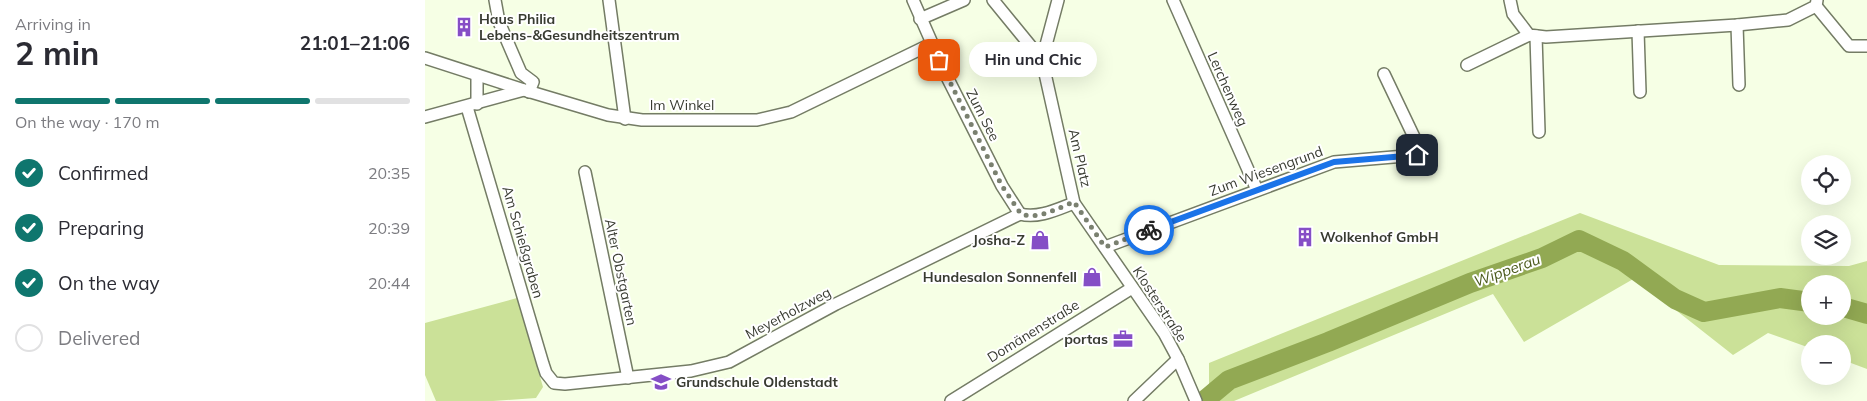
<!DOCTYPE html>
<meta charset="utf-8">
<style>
:root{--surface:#fff;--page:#f7f7f7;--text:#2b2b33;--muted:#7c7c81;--line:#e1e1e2;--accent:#0f766e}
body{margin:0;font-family:Mulish,sans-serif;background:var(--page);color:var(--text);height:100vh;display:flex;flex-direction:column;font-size:19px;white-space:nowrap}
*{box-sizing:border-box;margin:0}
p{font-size:16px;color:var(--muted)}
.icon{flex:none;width:28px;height:28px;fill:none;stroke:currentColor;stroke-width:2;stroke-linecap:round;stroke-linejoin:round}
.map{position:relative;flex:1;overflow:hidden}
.details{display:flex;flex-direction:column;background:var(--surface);width:425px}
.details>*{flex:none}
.tools{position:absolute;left:1376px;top:155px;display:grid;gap:10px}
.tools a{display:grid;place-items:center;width:50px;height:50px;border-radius:50%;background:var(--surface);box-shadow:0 5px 20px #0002;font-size:25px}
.pin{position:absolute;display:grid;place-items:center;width:42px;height:42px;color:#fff;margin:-21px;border-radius:10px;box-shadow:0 2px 8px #0006}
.courier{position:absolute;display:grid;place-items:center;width:50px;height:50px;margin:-25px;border:4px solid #1a73e8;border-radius:50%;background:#fff;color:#222;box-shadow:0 1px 6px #0007}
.bubble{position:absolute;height:35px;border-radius:18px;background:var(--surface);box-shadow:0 5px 20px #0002;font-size:16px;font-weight:700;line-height:35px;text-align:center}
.headline em{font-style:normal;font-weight:700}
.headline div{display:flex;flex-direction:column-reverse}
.headline{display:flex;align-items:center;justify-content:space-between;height:85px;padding:0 15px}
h1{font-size:32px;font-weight:700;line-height:38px}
.bar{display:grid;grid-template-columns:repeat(4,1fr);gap:8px 5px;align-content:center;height:60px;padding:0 15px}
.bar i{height:6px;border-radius:4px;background:var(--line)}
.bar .active{background:var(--accent)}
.bar p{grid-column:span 4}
ol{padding:0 15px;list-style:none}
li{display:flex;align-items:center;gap:15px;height:55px}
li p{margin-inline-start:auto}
li .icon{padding:5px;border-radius:50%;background:var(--accent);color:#fff;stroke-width:4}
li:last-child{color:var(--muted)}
li i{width:28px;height:28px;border:2px solid var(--line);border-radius:50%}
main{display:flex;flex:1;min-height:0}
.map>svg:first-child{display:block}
</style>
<main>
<section class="details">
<div class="headline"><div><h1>2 min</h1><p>Arriving in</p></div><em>21:01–21:06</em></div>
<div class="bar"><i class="active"></i><i class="active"></i><i class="active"></i><i></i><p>On the way · 170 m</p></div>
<ol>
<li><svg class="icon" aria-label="check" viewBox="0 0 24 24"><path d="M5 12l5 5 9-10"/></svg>Confirmed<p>20:35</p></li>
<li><svg class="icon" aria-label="check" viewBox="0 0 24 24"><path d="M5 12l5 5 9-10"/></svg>Preparing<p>20:39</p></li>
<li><svg class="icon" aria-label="check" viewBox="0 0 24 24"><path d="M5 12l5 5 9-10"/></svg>On the way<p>20:44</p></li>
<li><i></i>Delivered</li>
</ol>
</section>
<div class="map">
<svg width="1442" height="401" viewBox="0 0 1442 401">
<rect width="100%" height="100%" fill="#f6ffe5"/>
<g fill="#cbe198" fill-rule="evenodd">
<path d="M1155,213l139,52 130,1 18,-5v108l-24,-9v-16h-33v4l-42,-15 -35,22 -98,-77 -111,64 -31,-48 -259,107h-25v-38zM1385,284h33v32h-33z"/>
<path d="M92,298l26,89 -7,11 -43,3h-57l-11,-26v-52z"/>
</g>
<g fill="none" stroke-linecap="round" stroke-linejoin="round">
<g stroke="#92a953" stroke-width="20">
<path d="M1418,307l24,7"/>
<path d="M779,401l25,-21 99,-38 142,-59 72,-25 37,-18 44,21 52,38 29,13 76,-14 30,4"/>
</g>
<defs>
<g id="minor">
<path d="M70,0l4,22 22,51 12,9 -4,10"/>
<path d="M184,0l16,119"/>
<path d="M488,0l33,75 56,111 18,28"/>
<path d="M568,0l49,60"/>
<path d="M633,0l-16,60 32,143 90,130 14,26 18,42"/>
<path d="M748,0l84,190"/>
<path d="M1085,0l3,14 16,21 17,2 191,-12 51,-5 28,-14 1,-6"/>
<path d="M1391,6l33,40h17"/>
<path d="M495,19l44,-19"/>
<path d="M1312,25l2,60"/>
<path d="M1213,31l2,61"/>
<path d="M1111,36l3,96"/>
<path d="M0,58l99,32 84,25 34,5h115l34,-8 140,-68"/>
<path d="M1042,65l62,-30"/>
<path d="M52,75v29"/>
<path d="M42,107l76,257 3,9 8,10 11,1 126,-13 38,-9 107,-58 184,-90"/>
<path d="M0,117l99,-27"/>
<path d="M160,172l43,206"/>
<path d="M595,214c18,5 38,-5 54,-11"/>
<path d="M680,247l229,-85 83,-7 -2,-16 -31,-65"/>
<path d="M526,401l181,-113"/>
<path d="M709,401l44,-42"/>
</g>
</defs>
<use href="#minor" stroke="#747c65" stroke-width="14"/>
<use href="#minor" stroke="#fff" stroke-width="11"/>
</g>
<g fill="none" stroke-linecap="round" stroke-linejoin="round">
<path stroke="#7a8070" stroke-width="5" stroke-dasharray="0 9" d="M514,60l63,126 19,28c17,6 37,-6 53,-12l31,45 44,-17"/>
<path stroke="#1a73e8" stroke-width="6" d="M724,230l185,-68 83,-7"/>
</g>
<defs>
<symbol id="building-bare" viewBox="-9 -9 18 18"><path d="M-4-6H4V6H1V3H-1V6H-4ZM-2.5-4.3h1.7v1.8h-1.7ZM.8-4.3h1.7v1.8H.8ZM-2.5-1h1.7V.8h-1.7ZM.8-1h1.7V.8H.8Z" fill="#854ec6" stroke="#fff" stroke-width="2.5" paint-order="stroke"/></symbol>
<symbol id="shop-bare" viewBox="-9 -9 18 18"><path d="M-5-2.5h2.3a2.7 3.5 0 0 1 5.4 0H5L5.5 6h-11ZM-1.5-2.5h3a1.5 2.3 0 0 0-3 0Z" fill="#854ec6" stroke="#fff" stroke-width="2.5" paint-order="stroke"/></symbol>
<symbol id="office-bare" viewBox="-9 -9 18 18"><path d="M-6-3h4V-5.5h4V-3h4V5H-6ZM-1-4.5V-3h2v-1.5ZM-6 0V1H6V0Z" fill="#854ec6" stroke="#fff" stroke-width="2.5" paint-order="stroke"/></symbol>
<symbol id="school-bare" viewBox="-9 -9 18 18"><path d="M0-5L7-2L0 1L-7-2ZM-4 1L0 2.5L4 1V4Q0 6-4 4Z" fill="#854ec6" stroke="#fff" stroke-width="2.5" paint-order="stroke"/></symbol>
</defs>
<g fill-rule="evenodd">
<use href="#building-bare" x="25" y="13" width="28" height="28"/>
<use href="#building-bare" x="866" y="223" width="28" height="28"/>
<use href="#shop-bare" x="601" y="226" width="28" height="28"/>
<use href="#shop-bare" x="653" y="263" width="28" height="28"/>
<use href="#office-bare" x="684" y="325" width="28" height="28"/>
<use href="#school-bare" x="222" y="368" width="28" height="28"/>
</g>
<g text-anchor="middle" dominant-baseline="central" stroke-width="4" stroke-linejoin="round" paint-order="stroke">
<g font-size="14" font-weight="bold" fill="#383b31" stroke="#fff" text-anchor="start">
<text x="54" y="19">Haus Philia<tspan x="54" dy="16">Lebens-&amp;Gesundheitszentrum</tspan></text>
<text x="895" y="237">Wolkenhof GmbH</text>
<text x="600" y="240" text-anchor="end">Josha-Z</text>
<text x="652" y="277" text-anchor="end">Hundesalon Sonnenfell</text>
<text x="683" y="339" text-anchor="end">portas</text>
<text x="251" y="382">Grundschule Oldenstadt</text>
</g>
<g font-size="14" fill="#383b31" stroke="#fff">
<text transform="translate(803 89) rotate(66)">Lerchenweg</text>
<text x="257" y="105">Im Winkel</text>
<text transform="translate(558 115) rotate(63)">Zum See</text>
<text transform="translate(655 158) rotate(77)">Am Platz</text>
<text transform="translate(841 171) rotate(-20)">Zum Wiesengrund</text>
<text transform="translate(98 242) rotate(74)">Am Schießgraben</text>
<text transform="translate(196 272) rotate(78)">Alter Obstgarten</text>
<text transform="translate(735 304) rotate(57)">Klosterstraße</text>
<text transform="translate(363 313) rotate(-28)">Meyerholzweg</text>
<text transform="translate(608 331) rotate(-32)">Domänenstraße</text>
</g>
<g font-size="15" font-style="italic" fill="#4c5b1e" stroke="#fff">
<text transform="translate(1082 270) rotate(-20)">Wipperau</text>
</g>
</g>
</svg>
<div class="tools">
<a><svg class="icon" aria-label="locate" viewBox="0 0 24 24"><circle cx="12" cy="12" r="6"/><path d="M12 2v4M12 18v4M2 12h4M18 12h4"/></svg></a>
<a><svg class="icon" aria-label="layers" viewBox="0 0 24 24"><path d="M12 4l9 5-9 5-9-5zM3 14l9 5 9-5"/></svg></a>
<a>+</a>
<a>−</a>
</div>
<div class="pin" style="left:514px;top:60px;background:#ea580c"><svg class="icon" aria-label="bag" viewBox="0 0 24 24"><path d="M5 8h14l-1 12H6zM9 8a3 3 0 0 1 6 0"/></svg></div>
<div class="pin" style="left:992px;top:155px;background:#1f2937"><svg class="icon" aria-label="home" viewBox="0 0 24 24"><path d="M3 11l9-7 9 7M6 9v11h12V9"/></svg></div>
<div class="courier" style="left:724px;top:230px"><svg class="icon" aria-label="bike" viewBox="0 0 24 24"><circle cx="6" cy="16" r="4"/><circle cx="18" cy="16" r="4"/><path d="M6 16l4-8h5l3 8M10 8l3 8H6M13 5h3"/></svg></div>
<div class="bubble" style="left:544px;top:42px;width:128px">Hin und Chic</div>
</div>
</main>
